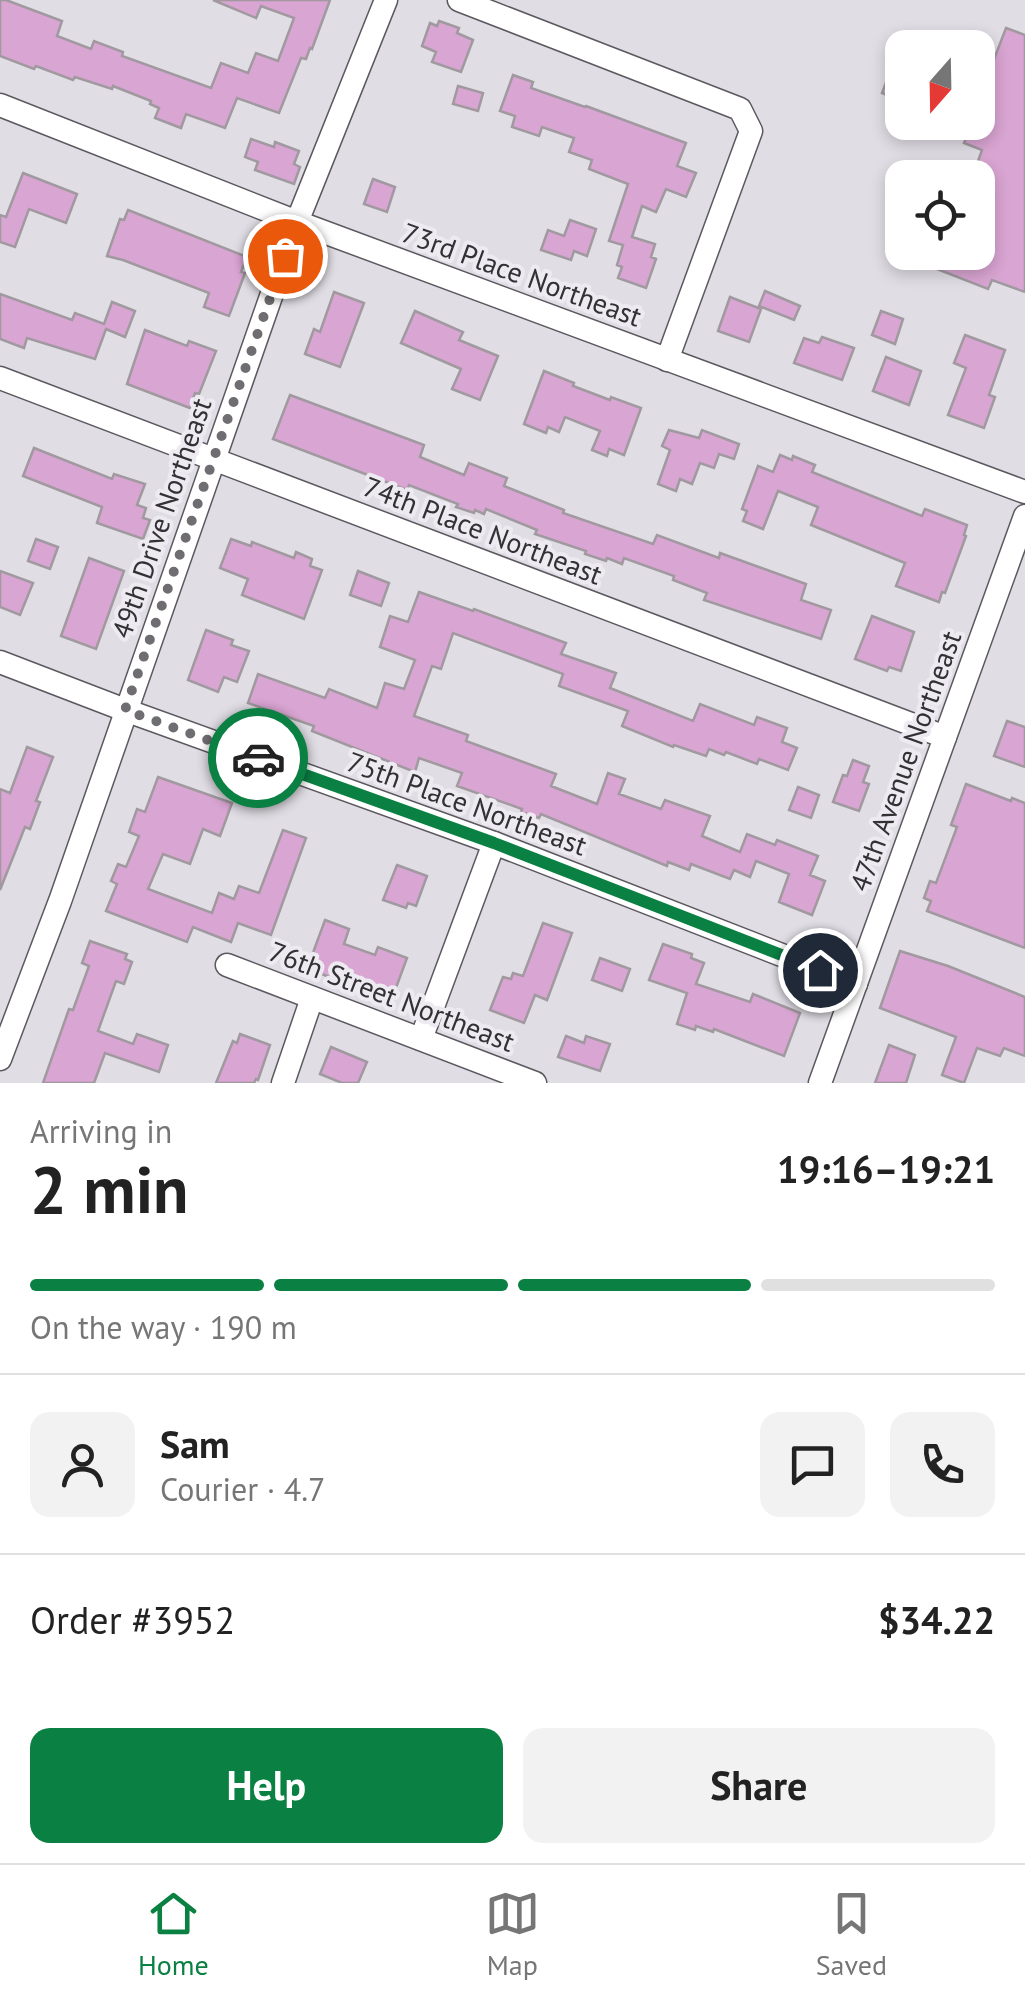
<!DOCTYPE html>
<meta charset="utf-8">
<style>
:root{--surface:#fff;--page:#f2f2f2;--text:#222;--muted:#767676;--line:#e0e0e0;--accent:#0b8043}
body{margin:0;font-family:"PT Sans",sans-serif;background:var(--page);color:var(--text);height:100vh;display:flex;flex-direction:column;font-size:38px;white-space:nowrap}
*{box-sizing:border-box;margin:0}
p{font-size:32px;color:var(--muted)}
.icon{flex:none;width:55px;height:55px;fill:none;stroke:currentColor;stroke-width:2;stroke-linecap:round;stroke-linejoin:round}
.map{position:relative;height:1083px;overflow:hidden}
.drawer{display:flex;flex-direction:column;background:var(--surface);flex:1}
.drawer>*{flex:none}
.needle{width:65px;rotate:200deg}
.buttons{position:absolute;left:885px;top:30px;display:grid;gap:20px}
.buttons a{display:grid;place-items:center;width:110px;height:110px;border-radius:20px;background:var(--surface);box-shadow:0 5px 15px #0003;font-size:50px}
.pin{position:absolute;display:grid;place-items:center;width:85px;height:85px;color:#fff;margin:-42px;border:5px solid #fff;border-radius:50%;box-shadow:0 2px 10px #0007}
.courier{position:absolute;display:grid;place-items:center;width:100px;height:100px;margin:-50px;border:8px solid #0b8043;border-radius:50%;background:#fff;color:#222;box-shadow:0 2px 12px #0007}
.head em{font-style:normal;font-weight:700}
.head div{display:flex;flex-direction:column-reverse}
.head{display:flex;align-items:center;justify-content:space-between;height:170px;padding:0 30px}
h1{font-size:65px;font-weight:700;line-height:75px}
.bar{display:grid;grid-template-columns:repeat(4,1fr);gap:15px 10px;align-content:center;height:120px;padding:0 30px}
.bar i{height:12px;border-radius:8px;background:var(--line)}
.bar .current{background:var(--accent)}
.bar p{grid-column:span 4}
.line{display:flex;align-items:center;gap:25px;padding:0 30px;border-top:2px solid var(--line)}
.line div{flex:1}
.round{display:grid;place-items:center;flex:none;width:105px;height:105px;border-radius:20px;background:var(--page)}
.cta{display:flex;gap:20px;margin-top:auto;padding:20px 30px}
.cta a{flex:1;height:115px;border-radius:20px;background:var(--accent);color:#fff;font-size:40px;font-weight:700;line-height:115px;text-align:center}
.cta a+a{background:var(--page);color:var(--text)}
.tab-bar{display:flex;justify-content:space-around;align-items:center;height:140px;border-top:2px solid var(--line);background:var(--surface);font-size:28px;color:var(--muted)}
.tab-bar a{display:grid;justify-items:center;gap:5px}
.tab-bar .current{color:var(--accent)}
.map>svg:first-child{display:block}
</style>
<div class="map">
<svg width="1025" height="1083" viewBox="0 0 1025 1083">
<rect width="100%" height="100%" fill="#e1dde5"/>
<g fill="#d9a5d2" stroke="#a0999f" stroke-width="2.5">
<path d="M0,0h6l56,21 -5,15 34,13 3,-8 29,11 -1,4 89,32 10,-25 27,10 8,-20 22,8 16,-43 -33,-12 -5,12 -43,-18h117l-18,49 -2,-1 -4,11 -5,-1 -22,55 -42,-15 -12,30 -39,-14 -5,14 -26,-10 4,-10 -9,-4 1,-3 -38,-15 -1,3 -37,-12 -2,3 -37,-14 -2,3 -34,-13z"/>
<path d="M439,21l20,7 -2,5 16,7 -12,32 -29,-10 4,-10 -14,-6 8,-23 7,3z"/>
<path d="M1006,28l19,7v257l-33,-12 -4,9 -51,-20 6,-17h35v-74h-6l10,-28 -18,-7 8,-21h6v-60l13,5z"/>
<path d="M901,43h1v58l-20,-8z"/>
<path d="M513,75l20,7 -2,6 54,19 1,-1 100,37 -9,23 19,7 -10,24 -20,-8 -10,23 -14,-6 -10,31 23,7 -4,13 5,2 -10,29 -28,-10 4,-11 -5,-2 6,-20 -14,-4 19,-57 -39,-15 3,-9 -23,-8 5,-14 -32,-11 -3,9 -27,-9 3,-11 -15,-5z"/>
<path d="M458,86l25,7 -5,18 -25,-7z"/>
<path d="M251,139l23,8 1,-5 24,9 -5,13 6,3 -6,17 -39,-14 3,-8 -13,-5z"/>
<path d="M23,173l54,21 -11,29 -37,-14 -14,38 -15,-5v-27l6,2z"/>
<path d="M373,179l22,8 -8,25 -23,-8z"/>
<path d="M128,210l119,47 -6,15 4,1 -16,43 -25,-9 5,-14 -86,-33 -16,-4 13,-37 4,1z"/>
<path d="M570,220l26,9 -9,27 -13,-5 -3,9 -30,-10 7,-20 16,6z"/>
<path d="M765,291l35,15 -6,14 -35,-14z"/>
<path d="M334,292l30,11 -24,64 -35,-13 9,-25 6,3z"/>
<path d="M0,294l72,26 3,-7 29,11 8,-22 23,9 -10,26 -19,-8 -11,30 -68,-21 -3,10 -24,-9z"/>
<path d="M730,297l31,12 -12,33 -31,-11z"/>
<path d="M415,311l48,21 -4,8 39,16 -18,44 -28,-11 9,-20 -60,-26z"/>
<path d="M881,311l22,8 -8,25 -23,-9z"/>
<path d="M145,330l42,16 2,-5 27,10 -17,43 -4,-1 -5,15 -63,-24z"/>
<path d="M965,335l40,15 -16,45 6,2 -11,31 -36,-13 18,-47 -12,-5z"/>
<path d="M822,337l32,11 -12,32 -48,-17 10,-25 15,5z"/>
<path d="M886,357l35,14 -12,34 -36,-14z"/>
<path d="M544,371l30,12 -1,3 37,14 1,-3 30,11 -17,47 -15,-6 -2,7 -15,-6 8,-19 -35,-14 -6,15 -11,-5 -2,6 -22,-9z"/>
<path d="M290,395l134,50 -4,12 44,18 5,-12 38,15 -3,8 60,24 -1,3 90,31 4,-9 62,23 1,-5 86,31 -5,16 30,10 -10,29 -117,-39 3,-7 -34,-13 1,-4 -50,-18 -2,6 -15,-6 -1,3 -21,-7 1,-3 -51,-17 2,-4 -51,-21 -2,5 -9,-4 -1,3 -18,-6 2,-3 -49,-19 -2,5 -134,-51z"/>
<path d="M669,430l30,8 3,-8 37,14 -5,15 -15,-5 -5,14 -14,-5 -8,21 -12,-5 -4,12 -18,-7 12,-34 -8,-4z"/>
<path d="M34,448l78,31 2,-5 31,10 -8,21 9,3 -3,10 7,2 -7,19 -46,-16 5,-16 -79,-31z"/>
<path d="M780,455l12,5 1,-4 22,9 -3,7 110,44 3,-7 42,16 -3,10 2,1 -21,57 -3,-1 -3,10 -43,-16 9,-23 -94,-38 7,-18 -40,-16 -15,38 -20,-8 4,-10 -5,-2 16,-43 15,6z"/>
<path d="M36,539l22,8 -8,22 -22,-8z"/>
<path d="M231,539l20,7 1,-4 42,16 2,-6 16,7 -2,7 12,4 -18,49 -62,-24 6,-16 -28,-11z"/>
<path d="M89,558l35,13 -28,78 -35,-13z"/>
<path d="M0,571l33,12 -13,32 -20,-8z"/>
<path d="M358,571l31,12 -8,23 -31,-11z"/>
<path d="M419,592l54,19 1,-2 92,34 -5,11 55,19 -6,15 83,33 7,-17 54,21 3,-8 30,11 -5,14 15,6 -9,22 -29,-11 -2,5 -31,-12 -2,3 -15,-6 -3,7 -32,-11 -1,2 -51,-21 6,-15 -69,-25 4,-12 -110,-41 -12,36 -9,-3 -18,50 54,19 -2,6 90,33 -5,12 46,18 11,-31 17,6 -6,15 42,15 4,-9 45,16 -8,20 38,16 7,-18 28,11 2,-5 41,16 -8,19 15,6 -13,34 -33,-13 10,-28 -33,-13 -6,16 -16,-7 -4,9 -39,-15 -2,6 -21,-8 -1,4 -126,-52 -2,4 -18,-6 1,-3 -65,-23 5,-13 -43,-15 -4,14 -103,-41 2,-5 -66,-23 10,-29 67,24 4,-9 48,19 8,-25 19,6 11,-29 -35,-13 10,-31 18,6z"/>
<path d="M872,616l42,16 -13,39 -12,-4 -2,4 -32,-12z"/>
<path d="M206,630l27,10 -2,5 18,6 -12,31 -13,-5 -6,15 -30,-12z"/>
<path d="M1007,721l18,6v40l-31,-11z"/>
<path d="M27,747l26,10 -17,44 4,1 -10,27 -5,-2 -25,63v-101l10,4z"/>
<path d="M853,760l16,6 -6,16 6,2 -10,27 -26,-9 10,-27 4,1z"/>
<path d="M158,777l74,26 -12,33 -17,-7 -13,35 -27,-10 -15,35 64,24 7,-20 15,6 5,-13 20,7 24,-63 23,8 -35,97 -33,-12 -7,19 -38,-15 -6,15 -81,-31 11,-27 -6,-3 7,-17 8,3 13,-31 -10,-4 8,-23 8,3z"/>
<path d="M966,784l45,17 1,-3 13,5v145l-98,-37 4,-10 -7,-3 6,-17 6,2 21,-56 -6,-2z"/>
<path d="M798,787l21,8 -8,23 -22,-8z"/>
<path d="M397,865l30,11 -11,30 -8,-3 -2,5 -23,-8z"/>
<path d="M325,920l24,9 -5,15 31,11 3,-8 29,11 -14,38 -25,-9 -2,6 -20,-7 1,-3 -40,-14z"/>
<path d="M543,923l29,10 -25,67 -12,-5 -11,28 -34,-13 13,-33 8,2 2,-6 10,3z"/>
<path d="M90,941l37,13 -2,5 7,3 -8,22 -8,-3 -18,50 35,13 4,-10 31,11 -9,27 -54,-19 -11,30h-51l26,-74 4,1 16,-44 -7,-3z"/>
<path d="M663,944l29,10 -1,4 13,5 -8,21 54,18 3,-8 47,19 -16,43 -70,-27 -1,3 -17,-6 -1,4 -18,-6 10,-31 -38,-13z"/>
<path d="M900,951l48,15 77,31v59l-21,-8 -4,8 -23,-8 -13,35 -22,-8 14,-38 -76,-29z"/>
<path d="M600,958l30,11 -8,22 -30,-11z"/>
<path d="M240,1034l30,11 -12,35 -2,-1 -2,4h-38l17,-42 4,2z"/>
<path d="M566,1036l18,7 2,-7 24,8 -10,27 -42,-14z"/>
<path d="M889,1045l26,10 -9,28h-31z"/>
<path d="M331,1047l36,15 -9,21h-16l-22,-9z"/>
</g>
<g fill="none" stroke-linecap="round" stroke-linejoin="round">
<defs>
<g id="minor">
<path d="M459,0l281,109 11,22 -84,229"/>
<path d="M0,105l297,117 728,270"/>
<path d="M0,378l945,359"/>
<path d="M0,662l125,48 369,133 362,141"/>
<path d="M227,965l308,118"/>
<path d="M421,1039l73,-196"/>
<path d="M0,1059l60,-158 237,-679 89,-222"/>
<path d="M283,1083l29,-85"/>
<path d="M820,1083l205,-567"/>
</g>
</defs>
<use href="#minor" stroke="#5c585f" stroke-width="25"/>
<use href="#minor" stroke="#fff" stroke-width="22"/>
</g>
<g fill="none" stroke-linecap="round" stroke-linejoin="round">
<path stroke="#706d72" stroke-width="10" stroke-dasharray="0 18" d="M258,758l-133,-48 160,-454"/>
<path stroke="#0b8043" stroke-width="12" d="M258,758l236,85 326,127"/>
</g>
<g text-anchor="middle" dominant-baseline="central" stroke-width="8" stroke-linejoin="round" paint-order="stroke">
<g font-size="28" fill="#333134" stroke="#eeeaf2">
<text transform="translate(522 274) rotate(20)">73rd Place Northeast</text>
<text transform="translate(161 518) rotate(-71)">49th Drive Northeast</text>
<text transform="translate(483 530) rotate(21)">74th Place Northeast</text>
<text transform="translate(905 761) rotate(-70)">47th Avenue Northeast</text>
<text transform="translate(467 803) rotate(20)">75th Place Northeast</text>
<text transform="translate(392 996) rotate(21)">76th Street Northeast</text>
</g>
</g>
</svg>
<div class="buttons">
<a><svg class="needle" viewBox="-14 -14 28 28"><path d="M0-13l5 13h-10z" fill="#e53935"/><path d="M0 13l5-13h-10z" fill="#767676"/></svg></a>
<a><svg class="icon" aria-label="locate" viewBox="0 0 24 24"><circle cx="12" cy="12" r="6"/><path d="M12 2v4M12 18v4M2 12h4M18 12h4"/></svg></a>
</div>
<div class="pin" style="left:285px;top:256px;background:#ea580c"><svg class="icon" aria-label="bag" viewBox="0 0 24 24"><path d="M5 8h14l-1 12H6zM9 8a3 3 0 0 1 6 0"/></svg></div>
<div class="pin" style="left:820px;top:970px;background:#1f2937"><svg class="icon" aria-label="home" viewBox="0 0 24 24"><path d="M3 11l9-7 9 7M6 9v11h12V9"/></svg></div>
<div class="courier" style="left:258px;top:758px"><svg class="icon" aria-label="car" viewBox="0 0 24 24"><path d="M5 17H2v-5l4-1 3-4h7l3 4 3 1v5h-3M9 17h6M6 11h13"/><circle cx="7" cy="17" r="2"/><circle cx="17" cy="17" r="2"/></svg></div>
</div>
<section class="drawer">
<div class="head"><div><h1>2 min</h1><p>Arriving in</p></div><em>19:16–19:21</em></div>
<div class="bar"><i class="current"></i><i class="current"></i><i class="current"></i><i></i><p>On the way · 190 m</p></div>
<div class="line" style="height:180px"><a class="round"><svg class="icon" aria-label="person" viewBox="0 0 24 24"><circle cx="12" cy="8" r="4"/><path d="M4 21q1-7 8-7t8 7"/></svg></a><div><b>Sam</b><p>Courier · 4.7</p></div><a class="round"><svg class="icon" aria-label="chat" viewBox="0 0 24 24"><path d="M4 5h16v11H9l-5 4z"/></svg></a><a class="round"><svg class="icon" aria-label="phone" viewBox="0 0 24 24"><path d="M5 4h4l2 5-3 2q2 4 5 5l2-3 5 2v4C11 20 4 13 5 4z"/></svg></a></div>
<div class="line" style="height:130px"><div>Order #3952</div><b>$34.22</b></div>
<div class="cta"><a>Help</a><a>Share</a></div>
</section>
<nav class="tab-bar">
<a class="current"><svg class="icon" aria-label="home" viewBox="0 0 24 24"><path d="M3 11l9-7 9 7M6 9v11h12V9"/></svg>Home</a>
<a><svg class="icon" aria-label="map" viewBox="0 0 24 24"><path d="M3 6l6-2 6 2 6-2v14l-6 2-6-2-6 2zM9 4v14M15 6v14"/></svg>Map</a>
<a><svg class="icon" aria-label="saved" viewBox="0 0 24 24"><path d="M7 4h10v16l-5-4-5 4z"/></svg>Saved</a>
</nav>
